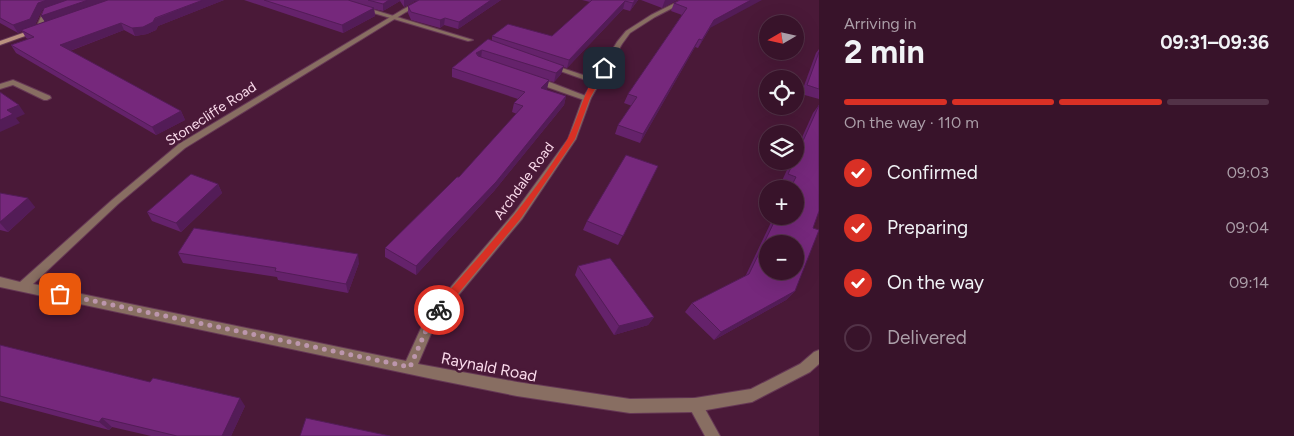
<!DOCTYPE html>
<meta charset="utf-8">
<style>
:root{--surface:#38132a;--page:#3f1c32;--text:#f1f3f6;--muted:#ab9ea8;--line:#523247;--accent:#d93025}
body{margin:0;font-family:Figtree,sans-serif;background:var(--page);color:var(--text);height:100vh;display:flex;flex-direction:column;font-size:19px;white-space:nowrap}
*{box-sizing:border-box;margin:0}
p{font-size:16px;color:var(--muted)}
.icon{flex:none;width:28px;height:28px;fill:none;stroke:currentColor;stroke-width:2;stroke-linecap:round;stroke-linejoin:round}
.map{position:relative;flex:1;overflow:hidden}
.side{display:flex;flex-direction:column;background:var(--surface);width:475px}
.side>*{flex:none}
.needle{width:32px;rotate:261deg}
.tools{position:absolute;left:759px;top:15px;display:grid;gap:10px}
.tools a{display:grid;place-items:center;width:45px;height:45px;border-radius:50%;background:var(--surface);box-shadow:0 5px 20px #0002,0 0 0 1px var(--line);font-size:25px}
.pin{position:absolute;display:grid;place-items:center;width:42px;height:42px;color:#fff;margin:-21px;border-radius:10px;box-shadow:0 2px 8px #0006}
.courier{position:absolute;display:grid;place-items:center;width:50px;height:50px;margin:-25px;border:4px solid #d93025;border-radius:50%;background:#fff;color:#222;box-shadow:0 1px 6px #0007}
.headline em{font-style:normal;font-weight:700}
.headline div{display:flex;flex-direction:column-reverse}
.headline{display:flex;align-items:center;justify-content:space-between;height:85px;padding:0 25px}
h1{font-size:32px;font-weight:700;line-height:38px}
.bar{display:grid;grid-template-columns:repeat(4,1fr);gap:8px 5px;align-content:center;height:60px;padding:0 25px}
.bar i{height:6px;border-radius:4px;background:var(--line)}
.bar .current{background:var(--accent)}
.bar p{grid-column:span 4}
ol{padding:0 25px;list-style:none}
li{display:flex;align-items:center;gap:15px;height:55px}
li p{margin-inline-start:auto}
li .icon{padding:5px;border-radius:50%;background:var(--accent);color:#fff;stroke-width:4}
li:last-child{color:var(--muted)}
li i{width:28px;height:28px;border:2px solid var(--line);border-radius:50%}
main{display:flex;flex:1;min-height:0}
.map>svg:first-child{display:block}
</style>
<main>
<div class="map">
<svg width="819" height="436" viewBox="0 0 819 436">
<rect width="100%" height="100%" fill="#4a1938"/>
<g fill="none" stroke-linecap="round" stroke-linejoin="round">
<defs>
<g id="lane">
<path d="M360,7h4l109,33 -5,1 -108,-32z"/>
<path d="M53,8l3,2 -9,4 -7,17h-4l-1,-1 8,-18z"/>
<path d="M549,65h4l48,16 -7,2 -45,-16z"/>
<path d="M533,78h6l52,20 -4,2h-3l-51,-18z"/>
<path d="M695,398l5,2 20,36h-15l-17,-31 2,-5z"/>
</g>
<g id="street">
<path d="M429,0h12l-22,5 -13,7 -221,136 -67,56 -85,80 373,77 21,-46 87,-102 54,-74 15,-41 34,-56 9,-11 25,-16 30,-15h7l-33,17 -25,16 -8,11 -31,54 -15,41 -54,80 -86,103 -18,42 99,18 113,17 65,-1 56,-9 49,-25 14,-12 5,-2v14l-9,8 -58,30 -57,10 -65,1 -113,-17 -84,-17 -433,-92v-10l20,5 92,-82 67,-56 223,-134 13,-7z"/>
<path d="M13,80l37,16 1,2 -4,2h-3l-31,-15 -13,4v-5z"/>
</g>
<path id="secondary" d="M37,28l3,2 -1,1 -39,14v-4z"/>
</defs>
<use href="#lane" stroke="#663855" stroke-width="2"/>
<use href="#street" stroke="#663855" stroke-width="2"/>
<use href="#secondary" stroke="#663855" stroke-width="2"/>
<use href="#lane" fill="#886e62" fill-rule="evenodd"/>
<use href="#street" fill="#886e62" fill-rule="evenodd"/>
<use href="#secondary" fill="#bb917f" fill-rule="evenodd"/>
</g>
<g fill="#65226b" fill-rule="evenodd">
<path d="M0,0h224l-66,26 -2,4 -9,4 -12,2 -11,-6 -54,21 111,60 4,9 -29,15 -140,-82 -5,-8 17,-6 -2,-1 -4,-7 -4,2 -18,-10zM42,10h2l-3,6 4,6 -10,3z"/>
<path d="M244,0h257l-43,29 -14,-4 -4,3 -29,-8 -3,-7v-7l9,-5h-2l-11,6 -4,-6 -17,10 -9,-2 1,7 -32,17z"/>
<path d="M582,0h56l-8,11 -7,-2 -56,59 -4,-1 -2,7 -7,8 -5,-1 -3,9 20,6 -2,9 -70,86 -78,84 -31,-18v-9l74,-71 58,-63 -5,-2 2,-9 4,-4 -66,-22v-9l40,-27v-5h60l38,-34z"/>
<path d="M641,0h36l-15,8z"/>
<path d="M680,0l30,28 -12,20 -3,-1 -55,96 -25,-9 3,-9 14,-19 -8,-3 4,-9 54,-79 -11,-4 3,-8z"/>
<path d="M819,49v50l-18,-5 15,-41z"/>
<path d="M819,105l-6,123 -18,63 -9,9 -72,40 -29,-28 7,-9 53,-26 29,-61h21v-27h-8l2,-3 -8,-3 10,-22h4v-8l18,-40z"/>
<path d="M658,166l-40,79 -35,-15 4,-9z"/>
<path d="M218,184l4,9 -41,39 -29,-11 -5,-9z"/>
<path d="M0,193l35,14 -27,25 -8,-2z"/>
<path d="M178,253l181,10 -11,30 -70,-13 -1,-3 -94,-14z"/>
<path d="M578,266l76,51 -6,8 -34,10 -39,-60z"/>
<path d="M0,345l245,61 -14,30h-80l-39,-9 -3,3 -109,-29z"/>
</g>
<g fill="#531c57">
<path d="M47,0h25l-30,10 -8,17 -13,3 1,1 -4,2 -5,-8 25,-22z"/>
<path d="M88,0h24l-66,23 -5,-7z"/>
<path d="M203,0h21l-66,26 -2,4 -9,4 -12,2 -3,-8z"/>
<path d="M389,0h11v1l-17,10v-7z"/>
<path d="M404,0h21l-10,1 -11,6z"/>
<path d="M491,0h10l-43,29 1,-7z"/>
<path d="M635,0h3l-8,11 3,-8z"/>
<path d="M665,0h12l-15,8z"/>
<path d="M751,0h11l-52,28 -12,20 4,-8 12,-20z"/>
<path d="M625,1l-2,8 -56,59 2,-8z"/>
<path d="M374,8l1,8 -32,17 -1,-8z"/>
<path d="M445,18l-1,7 -4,3v-8z"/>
<path d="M121,23l3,7 -60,23 -4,-8z"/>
<path d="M699,39l-4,8 -55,96 3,-9z"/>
<path d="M482,50l-1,8 -5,-5z"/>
<path d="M564,66l-3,8 -7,8 2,-9z"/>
<path d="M549,80l-2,9 -8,8 2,-9z"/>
<path d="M566,96l-2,9 -70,86 -78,84v-9z"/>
<path d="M19,105l6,9 -9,4 4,5 -20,9v-12l7,-10z"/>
<path d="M181,111l4,9 -29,15 -4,-8z"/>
<path d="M218,184l4,9 -41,39 -5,-9z"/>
<path d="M28,198l7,9 -27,25 -8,-9v-1z"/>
<path d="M358,254l1,9 -11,30 -2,-9z"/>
<path d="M795,291l-9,9 -72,40 7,-8z"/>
<path d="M654,317l-6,8 -34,10 5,-9z"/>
<path d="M240,398l5,8 -14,30h-9z"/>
<path d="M102,418l10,9 -3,3 -10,-8z"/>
</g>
<g fill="#76287c" stroke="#531c57" fill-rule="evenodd">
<path d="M0,0h47l-9,3 -8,16 -17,6 -13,-7z"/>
<path d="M67,0h21l-47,16 3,-8z"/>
<path d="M108,0h95l-48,18 -2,4 -10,5 -11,1 -11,-5 -61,22 121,66 -29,16 -141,-82 23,-8 -13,-7z"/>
<path d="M264,0h84l26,8 -32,17z"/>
<path d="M368,0h21l-6,4z"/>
<path d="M419,0h72l-32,22 -14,-4 -5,2 -29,-8 -3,-6z"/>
<path d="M592,0h43l-2,3 -8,-2 -56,59 -77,-24 16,-12 44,12z"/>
<path d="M680,0h71l-37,20 -12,20 -3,-1 -56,95 -25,-9 19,-28 -9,-3 59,-86 -13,-5z"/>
<path d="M488,39l76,27 -8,7 -74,-23 -6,3 2,3 71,24 -8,8 25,8 -70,86 -80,84 -31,-18 72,-71h2l64,-71 -9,-3 11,-11 -73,-24z"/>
<path d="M819,52v37l-12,-4z"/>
<path d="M0,92l19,13 -12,5 6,4 -13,6z"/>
<path d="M819,105v106l-6,17 6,2 -24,61 -74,41 -29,-29 57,-29 28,-58h18v-27h-5l6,-12 -8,-3 6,-13h1v-2zM768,244h27v27h-27z"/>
<path d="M626,155l32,11 -35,70 -36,-15z"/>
<path d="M191,174l27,10 -42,39 -29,-11z"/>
<path d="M0,193l28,5 -28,24z"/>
<path d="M194,228l164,26 -12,30 -71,-13 1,-3 -98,-15z"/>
<path d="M610,258l44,59 -35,9 -41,-60z"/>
<path d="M0,345l150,37 3,-4 87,20 -18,38h-45l-75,-18 -3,4 -99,-26z"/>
<path d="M306,418l84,18h-90z"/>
</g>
<path fill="#d93025" d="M604,66l3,2 -17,30 -15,41 -54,79 -79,95h-7v-6c46,-53 96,-106 132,-167 11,-18 20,-63 37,-74z"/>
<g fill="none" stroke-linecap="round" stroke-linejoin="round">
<path stroke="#bc96ac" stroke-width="5" stroke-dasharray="0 9" d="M60,294l350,73 21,-48 8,-9"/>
</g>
<g text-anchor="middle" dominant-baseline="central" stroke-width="5" stroke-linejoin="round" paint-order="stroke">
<g font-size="14" fill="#fadaeb" stroke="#4a1938">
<text transform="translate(211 114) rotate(-33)">Stonecliffe Road</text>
<text transform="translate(524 181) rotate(-54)">Archdale Road</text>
</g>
<g font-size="16" fill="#fadaeb" stroke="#4a1938">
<text transform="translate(489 367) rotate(11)">Raynald Road</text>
</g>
</g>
</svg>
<div class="tools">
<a><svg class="needle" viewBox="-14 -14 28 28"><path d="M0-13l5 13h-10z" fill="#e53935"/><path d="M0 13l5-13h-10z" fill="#ab9ea8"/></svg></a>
<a><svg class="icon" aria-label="locate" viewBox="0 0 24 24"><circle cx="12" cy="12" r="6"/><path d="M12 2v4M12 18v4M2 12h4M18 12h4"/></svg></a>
<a><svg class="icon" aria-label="layers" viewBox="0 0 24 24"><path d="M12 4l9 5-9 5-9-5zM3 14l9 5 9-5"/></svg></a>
<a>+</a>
<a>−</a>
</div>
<div class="pin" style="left:60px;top:294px;background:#ea580c"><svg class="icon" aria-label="bag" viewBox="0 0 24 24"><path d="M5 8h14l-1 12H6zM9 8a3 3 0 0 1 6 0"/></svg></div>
<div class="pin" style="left:604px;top:68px;background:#1f2937"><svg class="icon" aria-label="home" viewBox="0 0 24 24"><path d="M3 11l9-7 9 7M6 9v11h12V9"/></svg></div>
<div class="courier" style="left:439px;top:310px"><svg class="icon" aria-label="bike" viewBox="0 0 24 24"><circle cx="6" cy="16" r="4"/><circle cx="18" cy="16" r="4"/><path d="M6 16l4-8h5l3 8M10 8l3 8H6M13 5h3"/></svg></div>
</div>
<section class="side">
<div class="headline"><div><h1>2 min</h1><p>Arriving in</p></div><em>09:31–09:36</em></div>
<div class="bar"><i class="current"></i><i class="current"></i><i class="current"></i><i></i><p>On the way · 110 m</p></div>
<ol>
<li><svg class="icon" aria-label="check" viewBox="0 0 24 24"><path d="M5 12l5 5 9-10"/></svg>Confirmed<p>09:03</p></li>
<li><svg class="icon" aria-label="check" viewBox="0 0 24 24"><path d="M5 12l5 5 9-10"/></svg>Preparing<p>09:04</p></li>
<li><svg class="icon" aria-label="check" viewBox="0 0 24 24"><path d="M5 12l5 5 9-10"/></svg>On the way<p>09:14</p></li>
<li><i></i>Delivered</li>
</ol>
</section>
</main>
